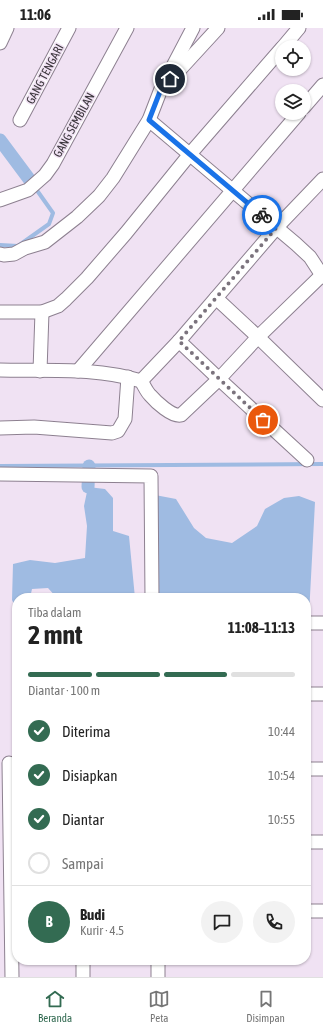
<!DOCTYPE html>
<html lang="id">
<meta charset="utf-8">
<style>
:root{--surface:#fff;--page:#f2f2f2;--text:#222;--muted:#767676;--line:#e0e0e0;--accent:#336b52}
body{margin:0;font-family:"Asap Condensed",sans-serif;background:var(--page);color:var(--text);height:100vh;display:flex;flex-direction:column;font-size:15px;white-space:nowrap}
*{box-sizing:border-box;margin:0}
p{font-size:13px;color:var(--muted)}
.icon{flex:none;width:22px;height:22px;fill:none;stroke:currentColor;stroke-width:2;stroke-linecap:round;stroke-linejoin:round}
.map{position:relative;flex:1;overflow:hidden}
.sheet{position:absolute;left:12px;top:565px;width:299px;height:372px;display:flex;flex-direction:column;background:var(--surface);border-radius:16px;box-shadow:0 1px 3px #0004}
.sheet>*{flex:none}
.buttons{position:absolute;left:275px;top:12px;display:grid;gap:8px}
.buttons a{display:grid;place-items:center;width:36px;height:36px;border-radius:50%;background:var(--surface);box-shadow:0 1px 3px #0004;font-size:20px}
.pin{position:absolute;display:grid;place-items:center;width:34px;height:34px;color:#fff;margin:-17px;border:2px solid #fff;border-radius:50%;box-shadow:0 1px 4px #0007}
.courier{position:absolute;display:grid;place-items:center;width:40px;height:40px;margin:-20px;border:3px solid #1a73e8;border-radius:50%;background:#fff;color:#222;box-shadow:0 1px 5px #0007}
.head em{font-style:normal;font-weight:700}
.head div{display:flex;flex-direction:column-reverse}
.head{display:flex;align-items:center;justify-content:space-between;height:68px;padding:0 16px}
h1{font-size:26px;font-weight:700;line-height:30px}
.bar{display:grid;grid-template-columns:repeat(4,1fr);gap:6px 4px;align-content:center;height:48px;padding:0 16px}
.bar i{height:5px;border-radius:3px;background:var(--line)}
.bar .on{background:var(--accent)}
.bar p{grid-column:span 4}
.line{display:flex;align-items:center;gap:10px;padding:0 16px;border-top:1px solid var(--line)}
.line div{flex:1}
.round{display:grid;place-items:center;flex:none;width:42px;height:42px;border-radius:21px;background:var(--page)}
ol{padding:0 16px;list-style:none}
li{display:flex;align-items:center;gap:12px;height:44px}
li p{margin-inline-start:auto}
li .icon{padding:4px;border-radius:50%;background:var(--accent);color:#fff;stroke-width:4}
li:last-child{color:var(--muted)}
li i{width:22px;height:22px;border:2px solid var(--line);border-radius:50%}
.status{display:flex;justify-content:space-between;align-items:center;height:28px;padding:0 20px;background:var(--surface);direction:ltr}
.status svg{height:11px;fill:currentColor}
.menu{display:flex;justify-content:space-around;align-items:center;height:56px;border-top:1px solid var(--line);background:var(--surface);font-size:11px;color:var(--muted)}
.menu a{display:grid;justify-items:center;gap:2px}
.menu .on{color:var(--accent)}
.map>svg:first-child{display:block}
</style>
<div class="status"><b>11:06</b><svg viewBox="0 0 49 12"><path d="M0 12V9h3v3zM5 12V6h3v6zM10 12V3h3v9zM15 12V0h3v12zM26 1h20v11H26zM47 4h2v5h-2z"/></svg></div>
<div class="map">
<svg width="323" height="949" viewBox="0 0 323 949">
<rect width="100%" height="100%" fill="#f0e2f3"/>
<g fill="#9fbbe2">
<path d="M88,459l17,2 8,9v33l16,5 6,62h-78l-9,-10 -16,1 -2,9h-13v12l-5,-10 1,-36 17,-4 25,3 30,-5 2,-32 -3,-20z"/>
<path d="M155,467l21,4 18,29 12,10 26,5 25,-17 8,-17 19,-11 15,-2 16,6 -6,113 -3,1v-18h-147z"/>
</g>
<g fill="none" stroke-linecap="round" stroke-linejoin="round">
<g stroke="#9fbbe2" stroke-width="4">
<path d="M0,217l18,1 31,-22 4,-11 -17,-24"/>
<path d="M0,438l323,-2"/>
</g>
<g stroke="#9fbbe2" stroke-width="13">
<path d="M0,112l32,43"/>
<path d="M88,459l1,-21"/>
</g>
<defs>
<g id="minor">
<path d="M0,15l7,-15"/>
<path d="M283,19l16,-19"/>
<path d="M173,49l45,-49"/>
<path d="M304,79l19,-22"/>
<path d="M20,92l49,-92"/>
<path d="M149,92l147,124 14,13 13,20"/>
<path d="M0,172l28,-10 17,-15 8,-11 74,-136"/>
<path d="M0,226l4,1 10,-1 11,-6 20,-6 32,-25 22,-21 14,-18 36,-58 12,-31 32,-61"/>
<path d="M216,270l42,39 65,63"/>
<path d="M0,284h42l16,-6 8,-7 21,-21 39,-45 64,-79 92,-106"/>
<path d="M179,313l40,38 39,-42 64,-62"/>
<path d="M0,342c46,1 97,-3 141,11 3,4 5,10 9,14 6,7 22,22 31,20l38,-36 88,81"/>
<path d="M40,343l2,-59"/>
<path d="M78,343l221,-258"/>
<path d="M141,353l38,-40 98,-114 46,-48"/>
<path d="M0,400l34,-1 78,6 6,-2 7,-12 3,-42"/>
<path d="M0,446l151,2 1,122"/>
<path d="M306,595h17"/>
<path d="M306,666h17"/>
<path d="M9,735l3,214"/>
<path d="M306,741h17"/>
<path d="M306,814h17"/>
<path d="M306,883h17"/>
<path d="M83,932v17"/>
<path d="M158,949v-17"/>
</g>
</defs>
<use href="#minor" stroke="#8d8090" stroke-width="15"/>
<use href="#minor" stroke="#fff" stroke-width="13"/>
</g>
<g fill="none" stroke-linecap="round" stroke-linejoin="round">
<path stroke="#7b737d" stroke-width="4" stroke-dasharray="0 7.2" d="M262,187l15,12 -98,114 84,79"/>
<path stroke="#1a73e8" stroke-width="5" d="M170,51l-9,10 -12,31 113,95"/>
</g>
<g text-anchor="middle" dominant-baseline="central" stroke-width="3" stroke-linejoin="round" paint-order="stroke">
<g font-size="12" fill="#3c373d" stroke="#f0e2f3">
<text transform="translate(45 46) rotate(-62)">GANG TENGARI</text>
<text transform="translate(74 97) rotate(-61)">GANG SEMBILAN</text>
</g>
</g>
</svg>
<div class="buttons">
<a><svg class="icon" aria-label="locate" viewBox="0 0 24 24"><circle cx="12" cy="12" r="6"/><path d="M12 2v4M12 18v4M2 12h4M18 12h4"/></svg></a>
<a><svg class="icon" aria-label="layers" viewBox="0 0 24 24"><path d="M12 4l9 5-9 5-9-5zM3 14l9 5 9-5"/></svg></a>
</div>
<div class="pin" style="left:263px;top:392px;background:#ea580c"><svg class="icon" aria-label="bag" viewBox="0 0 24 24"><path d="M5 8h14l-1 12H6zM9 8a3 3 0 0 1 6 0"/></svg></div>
<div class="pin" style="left:170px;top:51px;background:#1f2937"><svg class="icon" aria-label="home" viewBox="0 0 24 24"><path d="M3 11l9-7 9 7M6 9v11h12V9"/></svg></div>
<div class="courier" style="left:262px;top:187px"><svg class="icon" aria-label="bike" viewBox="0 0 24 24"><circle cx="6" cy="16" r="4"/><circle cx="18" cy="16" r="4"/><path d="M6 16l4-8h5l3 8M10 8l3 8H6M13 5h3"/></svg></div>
<section class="sheet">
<div class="head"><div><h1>2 mnt</h1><p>Tiba dalam</p></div><em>11:08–11:13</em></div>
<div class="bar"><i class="on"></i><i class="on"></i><i class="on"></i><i></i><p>Diantar · 100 m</p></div>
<ol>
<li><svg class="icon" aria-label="check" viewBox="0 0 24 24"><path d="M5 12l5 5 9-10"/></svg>Diterima<p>10:44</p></li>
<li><svg class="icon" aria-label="check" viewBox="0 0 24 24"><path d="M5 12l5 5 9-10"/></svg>Disiapkan<p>10:54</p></li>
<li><svg class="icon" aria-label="check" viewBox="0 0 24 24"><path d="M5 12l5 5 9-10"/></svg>Diantar<p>10:55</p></li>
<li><i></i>Sampai</li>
</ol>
<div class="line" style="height:72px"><b class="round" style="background:var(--accent);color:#fff">B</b><div><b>Budi</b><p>Kurir · 4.5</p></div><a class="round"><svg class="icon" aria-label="chat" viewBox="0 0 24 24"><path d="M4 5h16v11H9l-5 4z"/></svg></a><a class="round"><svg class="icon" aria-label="phone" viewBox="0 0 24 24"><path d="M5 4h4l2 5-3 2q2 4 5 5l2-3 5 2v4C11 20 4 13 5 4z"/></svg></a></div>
</section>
</div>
<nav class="menu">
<a class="on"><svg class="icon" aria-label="home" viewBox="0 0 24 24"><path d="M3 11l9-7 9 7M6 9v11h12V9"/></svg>Beranda</a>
<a><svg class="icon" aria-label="map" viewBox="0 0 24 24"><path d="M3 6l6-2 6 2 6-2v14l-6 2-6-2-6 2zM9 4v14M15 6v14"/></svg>Peta</a>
<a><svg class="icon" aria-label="saved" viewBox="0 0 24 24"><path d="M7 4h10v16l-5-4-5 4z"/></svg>Disimpan</a>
</nav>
